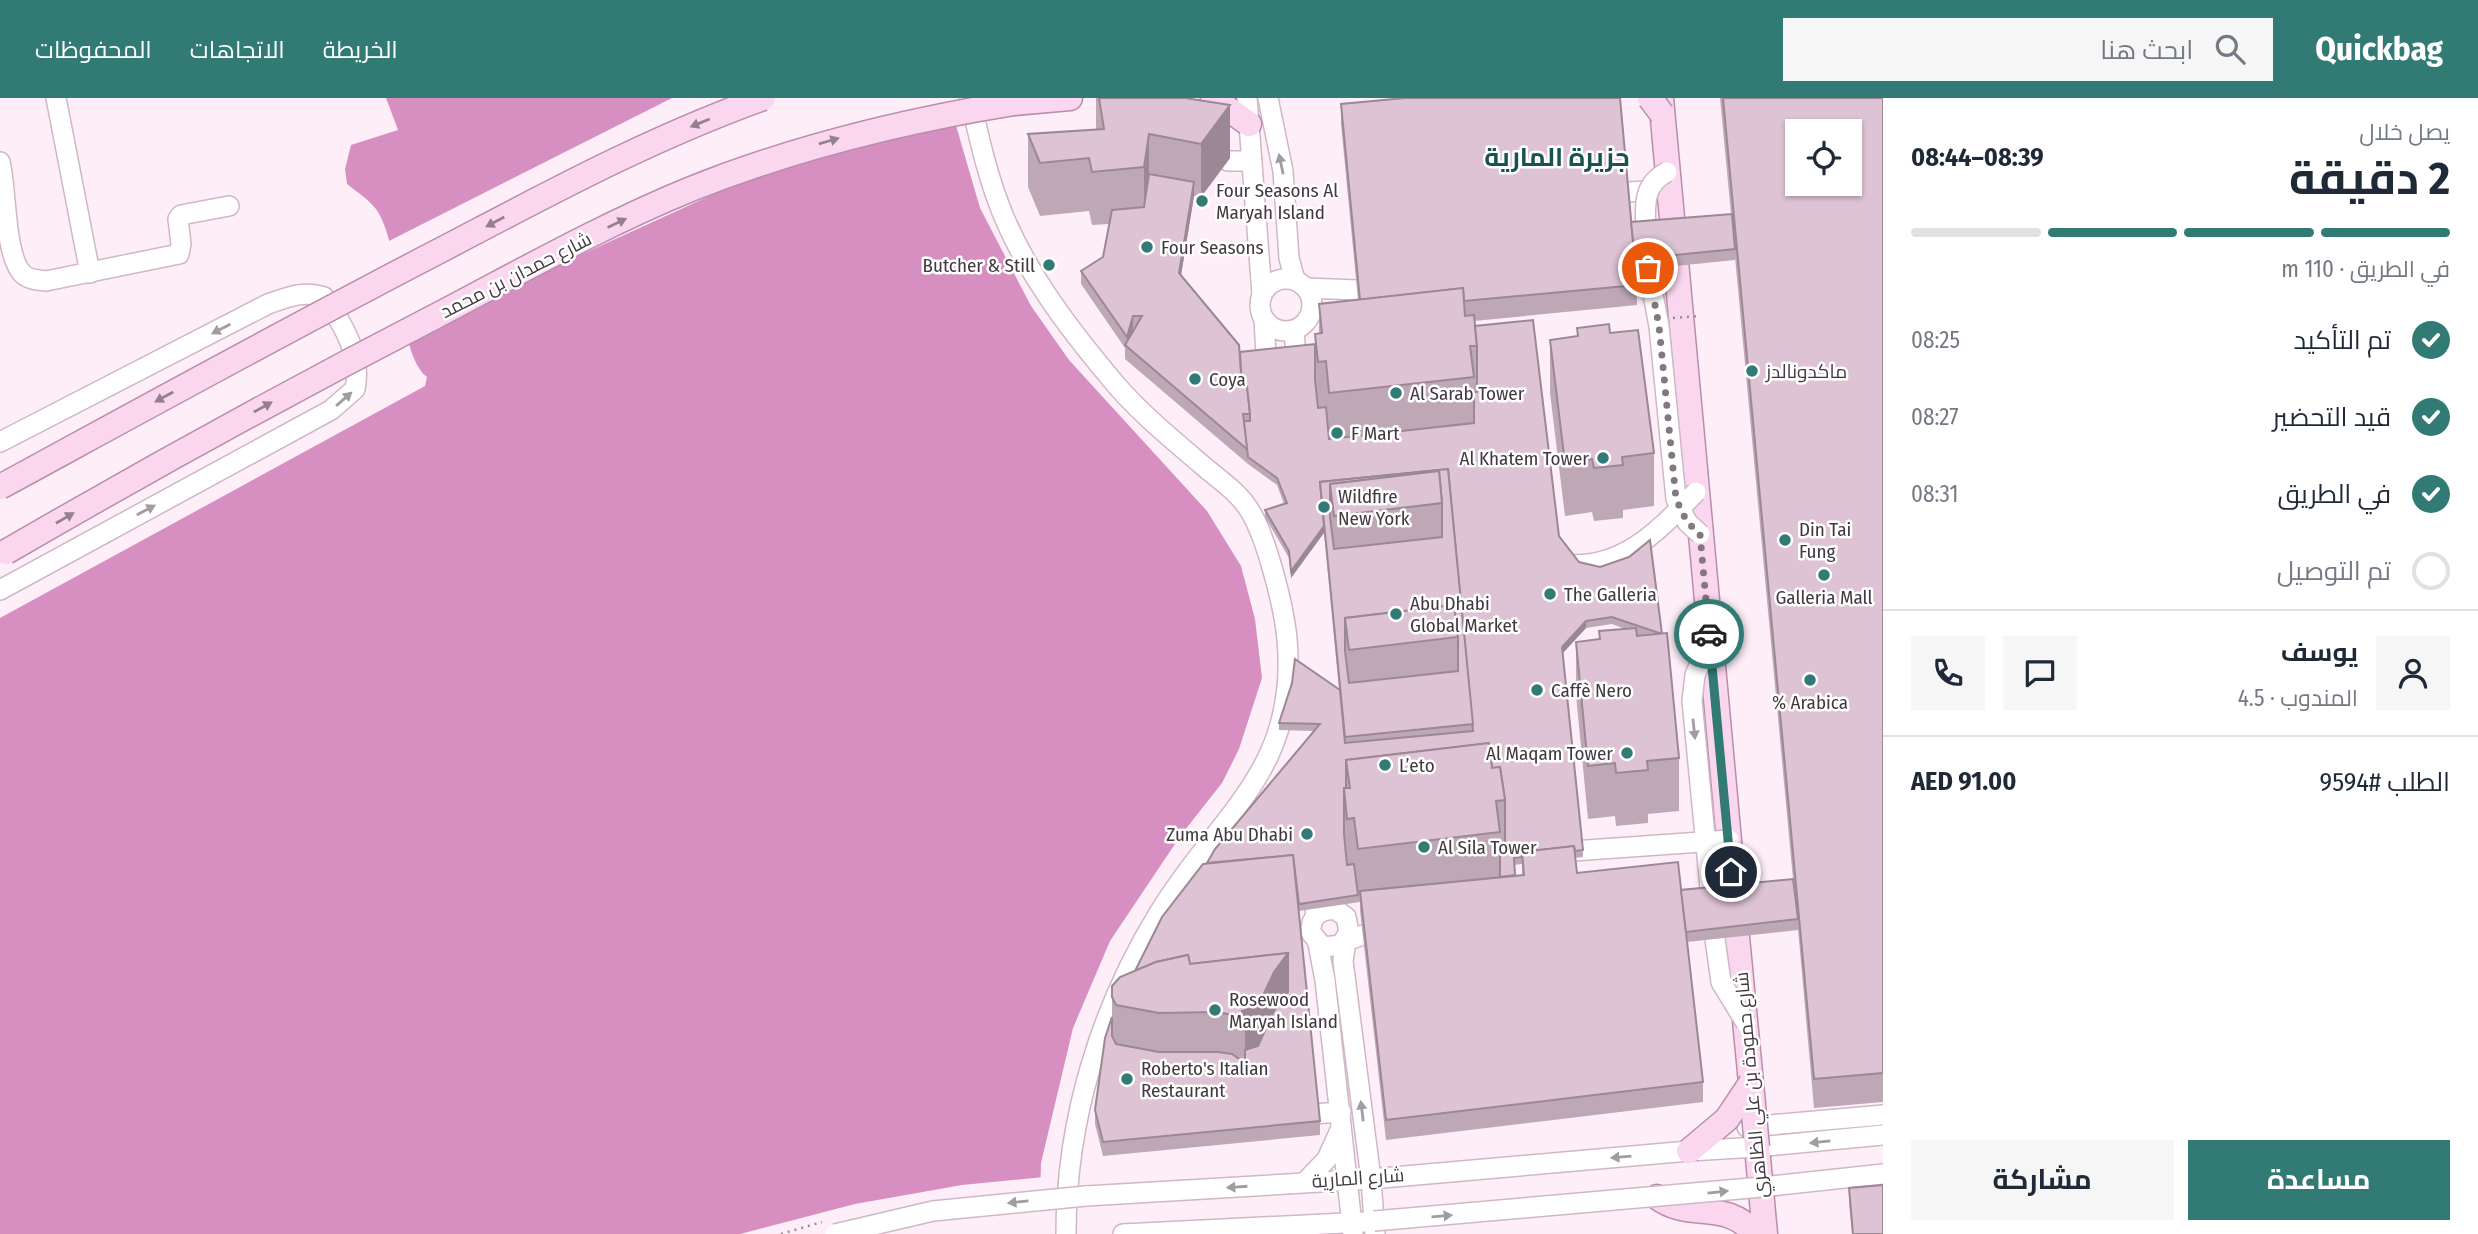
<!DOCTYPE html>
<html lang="ar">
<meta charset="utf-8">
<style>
:root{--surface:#fff;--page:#f6f6f7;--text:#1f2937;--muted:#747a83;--line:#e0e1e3;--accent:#327a74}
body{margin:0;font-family:"Fira Sans Condensed",Cairo,sans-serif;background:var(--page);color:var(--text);direction:rtl;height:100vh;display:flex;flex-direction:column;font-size:26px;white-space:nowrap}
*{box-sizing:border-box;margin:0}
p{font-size:23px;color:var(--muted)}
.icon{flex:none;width:38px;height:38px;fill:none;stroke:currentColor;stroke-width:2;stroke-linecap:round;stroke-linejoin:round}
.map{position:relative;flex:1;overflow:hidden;direction:ltr}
.side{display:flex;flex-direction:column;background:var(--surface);width:595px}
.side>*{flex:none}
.fabs{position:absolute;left:1785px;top:21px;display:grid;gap:14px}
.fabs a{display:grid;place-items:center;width:77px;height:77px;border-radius:0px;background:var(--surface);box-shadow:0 2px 5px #0004;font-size:35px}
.pin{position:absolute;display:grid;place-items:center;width:60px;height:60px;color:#fff;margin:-30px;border:4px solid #fff;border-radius:50%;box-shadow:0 2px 7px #0007}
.courier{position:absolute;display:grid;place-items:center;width:70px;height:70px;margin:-35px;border:5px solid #327a74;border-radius:50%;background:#fff;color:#222;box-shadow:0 2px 9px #0007}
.overview em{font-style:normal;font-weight:700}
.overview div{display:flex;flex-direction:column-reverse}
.overview{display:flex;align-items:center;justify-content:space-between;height:119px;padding:0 28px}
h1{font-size:46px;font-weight:700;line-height:52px}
.bar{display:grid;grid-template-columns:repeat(4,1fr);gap:10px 7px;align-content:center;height:84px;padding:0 28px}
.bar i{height:9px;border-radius:5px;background:var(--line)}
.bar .current{background:var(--accent)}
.bar p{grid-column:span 4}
.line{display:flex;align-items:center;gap:18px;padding:0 28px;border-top:2px solid var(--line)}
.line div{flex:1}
.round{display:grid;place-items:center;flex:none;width:74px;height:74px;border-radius:0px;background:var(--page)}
ol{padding:0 28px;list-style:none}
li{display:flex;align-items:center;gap:21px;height:77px}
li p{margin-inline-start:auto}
li .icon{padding:7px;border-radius:50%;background:var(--accent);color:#fff;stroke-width:4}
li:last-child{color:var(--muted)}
li i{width:38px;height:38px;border:4px solid var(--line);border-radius:50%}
.cta{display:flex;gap:14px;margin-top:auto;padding:14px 28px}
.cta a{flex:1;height:80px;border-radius:0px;background:var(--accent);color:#fff;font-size:28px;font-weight:700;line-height:80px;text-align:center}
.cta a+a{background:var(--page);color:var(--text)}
header{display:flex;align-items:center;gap:42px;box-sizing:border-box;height:98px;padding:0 35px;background:var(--accent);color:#fff}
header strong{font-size:33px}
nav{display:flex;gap:38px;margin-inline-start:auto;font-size:24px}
.search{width:490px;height:63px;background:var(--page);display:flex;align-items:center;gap:18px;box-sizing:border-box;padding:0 24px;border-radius:0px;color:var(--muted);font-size:26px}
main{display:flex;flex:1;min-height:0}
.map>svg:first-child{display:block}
</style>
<header>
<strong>Quickbag</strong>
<div class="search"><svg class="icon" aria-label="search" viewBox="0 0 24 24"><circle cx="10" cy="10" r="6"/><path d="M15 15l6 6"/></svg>ابحث هنا</div>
<nav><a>الخريطة</a><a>الاتجاهات</a><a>المحفوظات</a></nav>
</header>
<main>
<section class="side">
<div class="overview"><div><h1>2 دقيقة</h1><p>يصل خلال</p></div><em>08:39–08:44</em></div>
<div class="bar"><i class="current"></i><i class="current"></i><i class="current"></i><i></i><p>في الطريق · 110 m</p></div>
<ol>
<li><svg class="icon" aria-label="check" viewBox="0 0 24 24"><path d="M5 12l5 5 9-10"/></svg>تم التأكيد<p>08:25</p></li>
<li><svg class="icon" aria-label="check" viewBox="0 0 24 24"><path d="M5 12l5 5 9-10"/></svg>قيد التحضير<p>08:27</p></li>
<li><svg class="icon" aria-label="check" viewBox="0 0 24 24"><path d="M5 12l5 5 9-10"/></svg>في الطريق<p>08:31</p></li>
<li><i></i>تم التوصيل</li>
</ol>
<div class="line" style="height:126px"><a class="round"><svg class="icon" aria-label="person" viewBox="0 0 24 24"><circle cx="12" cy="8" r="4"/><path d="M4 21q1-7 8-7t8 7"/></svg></a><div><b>يوسف</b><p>المندوب · 4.5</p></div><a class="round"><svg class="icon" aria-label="chat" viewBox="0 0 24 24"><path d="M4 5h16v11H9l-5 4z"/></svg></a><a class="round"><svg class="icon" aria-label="phone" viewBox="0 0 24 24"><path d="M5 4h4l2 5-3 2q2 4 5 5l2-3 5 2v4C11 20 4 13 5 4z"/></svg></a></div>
<div class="line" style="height:91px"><div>الطلب #9594</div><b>AED 91.00</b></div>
<div class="cta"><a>مساعدة</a><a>مشاركة</a></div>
</section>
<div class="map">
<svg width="1883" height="1136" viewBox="0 0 1883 1136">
<rect width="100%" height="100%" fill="#feeef8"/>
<path fill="#d78fc2" d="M386,0h562l32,110 51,98 38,54 138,151 34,55 14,53 7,59 -23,71 -17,34 -41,52 -71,106 -37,87 -32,135 -2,71h-1039v-616l425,-232 2,-9c-31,-23 -24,-130 -51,-168 -8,-10 -19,-17 -29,-25l-2,-15 6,-24 47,-15z"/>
<g fill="#feeef8">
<path d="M672,0h279l6,23 -26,4 -182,53 -195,89 -148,78 -21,-102z"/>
<path d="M1044,1079l-2,57h-302l115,-30 107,-19z"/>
</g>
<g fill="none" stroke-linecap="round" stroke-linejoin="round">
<defs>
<g id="minor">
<path d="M56,0l34,175"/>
<path d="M970,0c9,40 18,81 34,119 24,57 63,109 103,157 27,34 61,62 94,90 16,14 36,27 47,44 18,26 36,99 39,131 12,132 -68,175 -128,274 -59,96 -93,208 -93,321"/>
<path d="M1247,0l15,196"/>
<path d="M1268,0l15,73 6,87 6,22"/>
<path d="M1228,63h24"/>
<path d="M0,64c7,26 4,97 24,113 6,5 15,5 22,6l133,-27 2,-10 -3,-25 3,-4 48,-9"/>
<path d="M1627,94l20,-1"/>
<circle cx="1286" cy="207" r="26"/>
<path d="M1306,190l51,2"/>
<path d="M1264,221l3,54"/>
<path d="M1294,232l3,41"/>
<path d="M0,344l268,-138c20,-7 36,-14 56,-7 19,27 38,58 31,92l-24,21 -331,180"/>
<path d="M1332,782l4,30 10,7 3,15 -8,13 -18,2 -12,-14c-1,-16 9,-25 25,-23"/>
<path d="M1312,786l4,31"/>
<path d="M1363,837l-17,6 -3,20 28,218 4,55"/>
<path d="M1318,846l7,36 28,254"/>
<path d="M1297,1023l2,-6 42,-3"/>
<path d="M1747,1029l136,-12"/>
<path d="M1757,1049l126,-12"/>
<path d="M1305,1084l22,-23 14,-31"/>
<path d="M1762,1089l121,-13"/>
<path d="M1086,1098l285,-17 318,-28"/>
<path d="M1123,1136l241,-12"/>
</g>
<g id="major">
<path d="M1213,0l36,26"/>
<path d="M1661,0l73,797"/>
<path d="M1014,5l56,-5"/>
<path d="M1737,839l14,146"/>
<path d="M1757,1049l8,87"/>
<path d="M1657,1099c33,25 68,1 98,37"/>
</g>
</defs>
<use href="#minor" stroke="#d0b7c8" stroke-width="22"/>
<use href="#major" stroke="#b88eab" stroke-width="27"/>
<use href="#minor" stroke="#fff" stroke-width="19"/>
<use href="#major" stroke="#fad7ef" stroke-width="24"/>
<defs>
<g id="minor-bridge">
<path d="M1646,133c-1,-24 -4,-46 21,-59"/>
<path d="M1648,170l11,58 17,173 11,23 13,12"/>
<path d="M1563,466c59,7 96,-34 133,-72"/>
<path d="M1710,542l-15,35 -3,26 19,197"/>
<path d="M1559,754l170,-12"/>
<path d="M1715,841l6,43 25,41"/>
<path d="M1689,1053l68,-4"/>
<path d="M1374,1123l388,-34"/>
<path d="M835,1136l98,-23 153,-15"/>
</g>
<g id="major-bridge">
<path d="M1650,0l12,16"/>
<path d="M0,389c147,-80 294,-161 443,-238 105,-55 208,-111 320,-151"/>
<path d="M6,454c141,-82 285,-161 430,-236 84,-44 167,-91 255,-127 105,-42 212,-68 323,-86"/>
<path d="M1751,985l6,64"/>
<path d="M1689,1053l38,-32 24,-36"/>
</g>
</defs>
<use href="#minor-bridge" stroke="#d0b7c8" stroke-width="22" stroke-linecap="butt"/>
<use href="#major-bridge" stroke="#b88eab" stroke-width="27" stroke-linecap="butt"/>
<g stroke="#988b94" stroke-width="2.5" stroke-dasharray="2 5" stroke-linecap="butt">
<path d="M1673,220l26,-2"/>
<path d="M1724,774l25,-2"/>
<path d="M781,1136l41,-12"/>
</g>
<use href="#minor-bridge" stroke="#fff" stroke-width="19"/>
<use href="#major-bridge" stroke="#fad7ef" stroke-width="24"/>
</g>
<g fill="#bea8b6" fill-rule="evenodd">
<path d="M1096,0h89l45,60 -29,39 -7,-1 -13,80 59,76 75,-8v-10h4v-30l39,-4 -17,-176v-20l290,118 100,-8 -11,-116h163v1004l-69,6 -16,-179v1l-111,12 16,140v20l-317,38 -26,-229v-9l-61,9 21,210v14l-217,21 -8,-32v-14l17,-93v-31l23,-15 72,-108 107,-132 -35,-1v-7l60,-33 -15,-158 -33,46 -2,-20 -24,-41v-7l19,-6 -7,-19 -29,-21 -123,-105v-11l-44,-64v-13l22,-14 6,-33 -17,1 -3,-14 -49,5 -12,-29v-53l68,-4zM1735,159l58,622 -112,11 -104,-17 -2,-15 8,-1v-7l-20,-197 23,-25 26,-4 13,5 -26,2v8l-23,3v53l12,124 27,-3 1,10 32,-3v-9l31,-3v-53l-18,-125 -82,-71 -20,-26 -84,-210 -1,-5 163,-16 -1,-35 99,-10zM1522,766v11h-7l-1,-10z"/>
<path d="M1577,230l33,5 44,120v53l-31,4v8l-29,3 -2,-9 -27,4 -15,-123v-53l27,-3z"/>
<path d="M1849,1090l34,46h-31l-3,-32z"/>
</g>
<g fill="#9b8894">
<path d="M1230,7v53l-29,39v-53z"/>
<path d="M1149,36v53l-5,33v-53z"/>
<path d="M1194,84v14l-15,91v-14z"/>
<path d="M1133,218v13l-5,19 -1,-11z"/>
<path d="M1324,428v7l-33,45v-7z"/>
<path d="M1586,523v7l-24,26v-7z"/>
<path d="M1288,855v53l-43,58v-41l-3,-12z"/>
</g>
<g fill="#ddc3d4" stroke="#9b8894" stroke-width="2" fill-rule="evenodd">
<path d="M1099,0h86l45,7 -29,39 -52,-10 -5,33 -52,5 -3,-14 -49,5 -12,-29 76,-5z"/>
<path d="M1405,0h215l17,187 -173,16 -1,-13 -103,12 -19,-196z"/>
<path d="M1723,0h160v975l-69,6zM1797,33h53v53h-53z"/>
<path d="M1149,76l45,8 -15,91 60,72 3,41h5l3,28h-7l5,36 -123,-105 17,-29h-9l-6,21 -46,-66 22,-14 9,-47 32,-3z"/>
<path d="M1732,116l3,35 -100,10 -4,-37z"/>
<path d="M1463,190l2,28 9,-1 3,31h-7l4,31 -145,16 -3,-32 -8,1 -3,-28 7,-1 -3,-29z"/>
<path d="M1533,222l26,216 20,26 21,5 29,-10 21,-17 12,94 -50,-17 -26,4 -24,26 21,203 -8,1 -1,-5 -52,6v5l-8,1 1,17 -15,2v-30l5,-1v-46l-5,-33 -8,1 -3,-25 -143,17v28h-2v46l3,31 7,-1 4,31 -59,9 -6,-49 -86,8 8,-14 105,-125 -41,-1 13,-40 3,-24 45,31 5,53 128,-12 -25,-262 -128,13 4,44 -33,45 -2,-20 -24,-41 22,-7 -10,-25 -29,-21 -4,-36h6v-7l-3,-28h-5l-2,-34 75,-8v36l3,28 8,-1 3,32 145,-16v-31h3v-46l-2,-20z"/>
<path d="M1609,226l1,9 28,-3 16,123 -32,4 1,8 -29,3 -2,-9 -27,4 -15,-123 28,-4 -1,-8z"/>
<path d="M1448,371l25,255 -128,13 -25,-255zM1439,373l3,32v34l-108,12 -4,-32v-33zM1454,507l4,32v34l-109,12 -4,-32v-33z"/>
<path d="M1439,373l3,32 -108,13 -4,-32z"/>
<path d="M1454,507l4,32 -109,13 -4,-32z"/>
<path d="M1636,530l1,8 30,-3 12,125 -32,3 1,9 -32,3 -1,-10 -27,3 -12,-124 24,-3 -1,-8z"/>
<path d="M1489,645l3,25 8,-1 5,33 -9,1 4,31 -142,17 -4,-31 -7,1 -3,-31h6l-4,-28z"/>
<path d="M1574,748l3,27 101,-11 25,220 -317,38 -26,-229 164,-16 -2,-23z"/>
<path d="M1293,757l27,266 -217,21 -8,-32 10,-72 7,-21v19l4,8 43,8h59l14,2 13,9v-13l13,-4 16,-35 14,-19v-39l-98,11 -2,-9 -32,7 -21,9 27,-54 41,-53z"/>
<path d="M1793,781l5,40 -112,13 -5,-42z"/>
<path d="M1288,855l-14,19 -16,34 -16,5 3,12 -13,-8 -14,-3 -59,1 -43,-8 -4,-8v-11l8,-9 36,-15 32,-7 2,9z"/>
<path d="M1883,1087v49h-30l-4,-46z"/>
</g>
<defs><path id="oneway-solid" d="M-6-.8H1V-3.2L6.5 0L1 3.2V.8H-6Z" transform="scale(1.75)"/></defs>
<g fill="#95808e">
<use href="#oneway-solid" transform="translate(700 25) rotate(158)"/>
<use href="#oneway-solid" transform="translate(829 43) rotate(-16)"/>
<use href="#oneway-solid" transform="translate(495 124) rotate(152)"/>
<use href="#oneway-solid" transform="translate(617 125) rotate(-26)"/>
<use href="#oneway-solid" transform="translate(164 299) rotate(151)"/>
<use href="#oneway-solid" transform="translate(263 309) rotate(-29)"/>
<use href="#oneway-solid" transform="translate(65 420) rotate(-30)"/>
</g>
<g fill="#a09c9f">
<use href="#oneway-solid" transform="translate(1281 66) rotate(-102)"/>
<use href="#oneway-solid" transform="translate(221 231) rotate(153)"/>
<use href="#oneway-solid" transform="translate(344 301) rotate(-41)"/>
<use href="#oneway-solid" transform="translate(146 412) rotate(-28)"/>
<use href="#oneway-solid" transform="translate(1694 631) rotate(84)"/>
<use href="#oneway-solid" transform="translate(1362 1013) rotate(-97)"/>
<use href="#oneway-solid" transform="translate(1820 1044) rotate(174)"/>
<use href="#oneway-solid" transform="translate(1621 1059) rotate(175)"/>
<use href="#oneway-solid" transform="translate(1237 1089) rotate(176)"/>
<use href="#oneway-solid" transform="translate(1718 1094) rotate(-6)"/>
<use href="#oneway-solid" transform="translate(1018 1104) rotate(174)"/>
<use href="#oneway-solid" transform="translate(1442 1118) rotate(-5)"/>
</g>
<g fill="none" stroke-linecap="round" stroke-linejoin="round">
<path stroke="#847880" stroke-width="7" stroke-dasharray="0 12.6" d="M1648,170l11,58 17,173 11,23 13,12 9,100"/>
<path stroke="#327a74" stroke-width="9" d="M1709,536l22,238"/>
</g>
<g fill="#327a74" stroke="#fff" stroke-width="2.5">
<circle cx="1202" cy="103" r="7"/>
<circle cx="1147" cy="149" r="7"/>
<circle cx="1049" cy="167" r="7"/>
<circle cx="1752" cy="273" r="7"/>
<circle cx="1195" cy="281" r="7"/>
<circle cx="1396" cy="295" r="7"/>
<circle cx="1337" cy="335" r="7"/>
<circle cx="1603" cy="360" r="7"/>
<circle cx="1324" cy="409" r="7"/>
<circle cx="1785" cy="442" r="7"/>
<circle cx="1824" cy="477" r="7"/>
<circle cx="1550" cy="496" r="7"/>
<circle cx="1396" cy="516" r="7"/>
<circle cx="1810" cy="582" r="7"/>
<circle cx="1537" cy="592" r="7"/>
<circle cx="1627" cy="655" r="7"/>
<circle cx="1385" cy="667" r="7"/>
<circle cx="1307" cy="736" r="7"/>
<circle cx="1424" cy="749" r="7"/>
<circle cx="1215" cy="912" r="7"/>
<circle cx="1127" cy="981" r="7"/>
</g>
<g text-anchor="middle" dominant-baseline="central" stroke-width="5" stroke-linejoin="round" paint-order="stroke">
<g font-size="19" fill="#42383f" stroke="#fff" text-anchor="start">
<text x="1216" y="92">Four Seasons Al<tspan x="1216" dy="22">Maryah Island</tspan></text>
<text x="1161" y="149">Four Seasons</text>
<text x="1035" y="167" text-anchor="end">Butcher &amp; Still</text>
<text x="1766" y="273">ماكدونالدز</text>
<text x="1209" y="281">Coya</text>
<text x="1410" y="295">Al Sarab Tower</text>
<text x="1351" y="335">F Mart</text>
<text x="1589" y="360" text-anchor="end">Al Khatem Tower</text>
<text x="1338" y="398">Wildfire<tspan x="1338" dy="22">New York</tspan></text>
<text x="1799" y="431">Din Tai<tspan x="1799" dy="22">Fung</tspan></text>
<text x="1564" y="496">The Galleria</text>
<text x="1824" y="499" text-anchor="middle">Galleria Mall</text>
<text x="1410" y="505">Abu Dhabi<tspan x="1410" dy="22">Global Market</tspan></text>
<text x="1551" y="592">Caffè Nero</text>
<text x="1810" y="604" text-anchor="middle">% Arabica</text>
<text x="1613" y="655" text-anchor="end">Al Maqam Tower</text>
<text x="1399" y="667">L’eto</text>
<text x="1293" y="736" text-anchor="end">Zuma Abu Dhabi</text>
<text x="1438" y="749">Al Sila Tower</text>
<text x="1229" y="901">Rosewood<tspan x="1229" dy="22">Maryah Island</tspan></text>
<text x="1141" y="970">Roberto's Italian<tspan x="1141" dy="22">Restaurant</tspan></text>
</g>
<g font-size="19" fill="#42383f" stroke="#fff">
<text transform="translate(516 177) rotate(-27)">شارع حمدان بن محمد</text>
<text transform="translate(1751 987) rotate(-95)">شارع حمودة بن علي الظاهري</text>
<text transform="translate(1358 1080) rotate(-4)">شارع المارِية</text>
</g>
<g font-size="26" font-weight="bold" fill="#18534f" stroke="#fff">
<text x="1557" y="59">جزيرة المارية</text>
</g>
</g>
</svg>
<div class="fabs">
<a><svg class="icon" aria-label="locate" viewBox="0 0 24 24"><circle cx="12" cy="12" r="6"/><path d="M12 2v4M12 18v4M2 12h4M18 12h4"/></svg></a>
</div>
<div class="pin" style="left:1648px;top:170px;background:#ea580c"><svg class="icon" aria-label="bag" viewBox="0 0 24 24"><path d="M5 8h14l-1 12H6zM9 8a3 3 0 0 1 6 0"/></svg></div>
<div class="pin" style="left:1731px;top:774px;background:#1f2937"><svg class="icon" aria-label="home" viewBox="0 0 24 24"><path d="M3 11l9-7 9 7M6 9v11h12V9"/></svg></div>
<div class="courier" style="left:1709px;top:536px"><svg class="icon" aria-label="car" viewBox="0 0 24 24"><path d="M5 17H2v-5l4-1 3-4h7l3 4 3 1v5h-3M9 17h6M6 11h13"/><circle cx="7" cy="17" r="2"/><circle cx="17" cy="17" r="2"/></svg></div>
</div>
</main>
